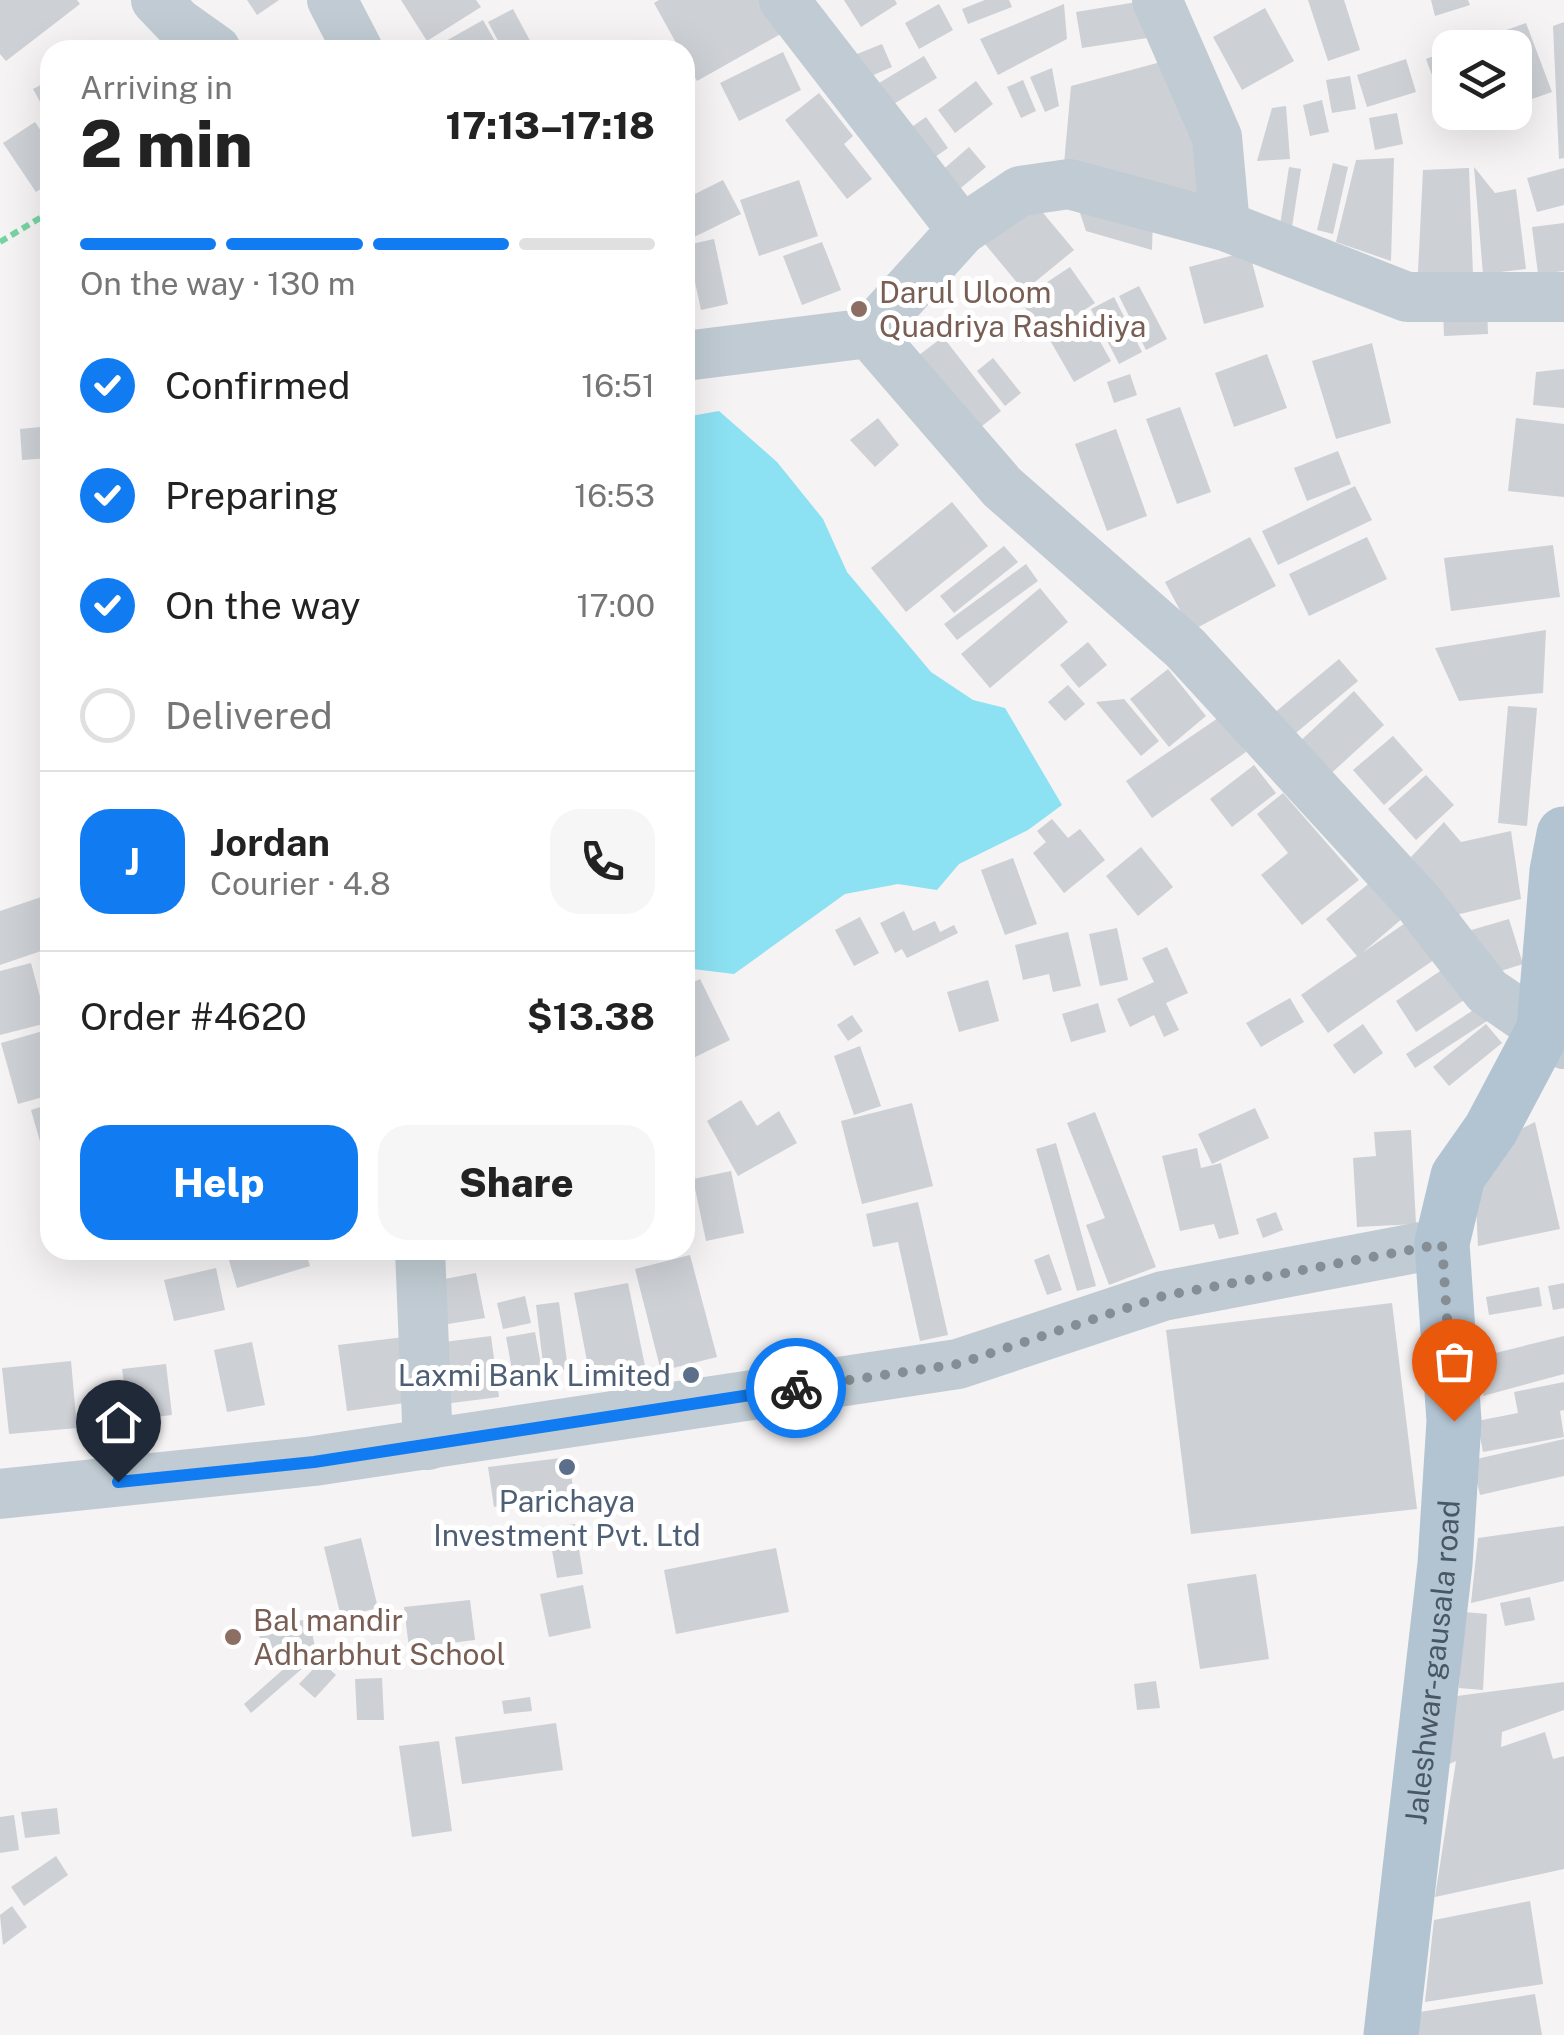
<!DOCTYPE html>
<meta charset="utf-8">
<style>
:root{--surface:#fff;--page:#f6f6f6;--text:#222;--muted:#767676;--line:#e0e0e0;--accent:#117cf1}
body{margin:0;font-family:"Public Sans",sans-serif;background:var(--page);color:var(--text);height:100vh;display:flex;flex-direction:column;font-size:38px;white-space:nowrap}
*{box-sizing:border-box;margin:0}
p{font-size:32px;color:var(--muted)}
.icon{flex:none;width:55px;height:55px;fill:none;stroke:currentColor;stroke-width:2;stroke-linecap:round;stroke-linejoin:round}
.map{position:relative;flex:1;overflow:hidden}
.side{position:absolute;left:40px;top:40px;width:655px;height:1220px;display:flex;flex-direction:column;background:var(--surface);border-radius:30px;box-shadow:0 10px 40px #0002}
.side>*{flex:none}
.buttons{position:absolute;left:1432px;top:30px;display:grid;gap:20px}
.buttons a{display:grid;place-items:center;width:100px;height:100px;border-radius:20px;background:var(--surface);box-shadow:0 10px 40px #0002;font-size:50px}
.pin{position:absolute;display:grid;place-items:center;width:85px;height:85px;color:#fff;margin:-102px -42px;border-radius:50% 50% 50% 0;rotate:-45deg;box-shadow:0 0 10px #0007}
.pin .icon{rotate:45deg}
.courier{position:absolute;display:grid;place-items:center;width:100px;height:100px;margin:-50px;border:8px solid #117cf1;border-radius:50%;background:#fff;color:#222;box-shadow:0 2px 12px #0007}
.overview em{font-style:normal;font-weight:800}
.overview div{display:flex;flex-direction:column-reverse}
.overview{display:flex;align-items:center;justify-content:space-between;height:170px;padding:0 40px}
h1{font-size:65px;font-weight:800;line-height:75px}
.bar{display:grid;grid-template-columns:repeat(4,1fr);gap:15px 10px;align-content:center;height:120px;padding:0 40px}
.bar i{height:12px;border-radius:8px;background:var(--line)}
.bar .active{background:var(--accent)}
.bar p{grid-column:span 4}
.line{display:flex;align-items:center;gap:25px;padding:0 40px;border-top:2px solid var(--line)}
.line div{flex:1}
.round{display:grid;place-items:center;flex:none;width:105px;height:105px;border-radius:30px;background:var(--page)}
ol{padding:0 40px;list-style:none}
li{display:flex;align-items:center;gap:30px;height:110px}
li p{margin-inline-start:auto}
li .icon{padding:10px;border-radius:50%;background:var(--accent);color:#fff;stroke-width:4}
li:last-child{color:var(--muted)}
li i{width:55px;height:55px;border:5px solid var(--line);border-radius:50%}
.action{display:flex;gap:20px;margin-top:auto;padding:20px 40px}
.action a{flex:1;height:115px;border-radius:30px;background:var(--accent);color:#fff;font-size:40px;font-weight:800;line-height:115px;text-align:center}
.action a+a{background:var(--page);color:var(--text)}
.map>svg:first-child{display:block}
</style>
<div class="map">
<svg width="1564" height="2035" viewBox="0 0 1564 2035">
<rect width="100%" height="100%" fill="#f5f3f3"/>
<path fill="#8ce1f2" d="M719,411l58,51 46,57 24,53 84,100 42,28 32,8 57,97 -34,25 -69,34 -22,26 -39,-6 -53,10 -111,80 -49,-6v-551z"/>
<g fill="#cdd0d5">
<path d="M0,0h77l3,4 -74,57 -6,-7z"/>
<path d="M247,0h32l-22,15z"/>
<path d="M401,0h75l5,7 -54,34z"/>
<path d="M659,0h109l18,31 -89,50 -12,-21v-10h-5l-26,-47z"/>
<path d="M844,0h51l2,4 -36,23z"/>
<path d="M985,0h24l3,7 -44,17 -6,-15z"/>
<path d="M1149,0l18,35 -85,13 -6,-36z"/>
<path d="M1308,0h36l16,50 -32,11z"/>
<path d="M1431,0h37l2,5 -35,11z"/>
<path d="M939,4l14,26 -34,19 -14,-26z"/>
<path d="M1064,4l3,35 -69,36 -18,-36z"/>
<path d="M1265,8l29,53 -52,29 -29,-53z"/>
<path d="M513,9l22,41h-32l-15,-28z"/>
<path d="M483,20l17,30h-70z"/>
<path d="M1564,22v136l-5,1 -6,-133z"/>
<path d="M1526,23l26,69 -37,13v-57l-56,-1z"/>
<path d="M882,44l10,23 -30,13 -10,-24z"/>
<path d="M1450,50v62l45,1 -43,16 -26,-70z"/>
<path d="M783,52l18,38 -62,31 -19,-38z"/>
<path d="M924,56l13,22 -55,33 -13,-22z"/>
<path d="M1176,58l37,138 -149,-32 7,-78z"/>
<path d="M1406,59l10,33 -49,15 -10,-32z"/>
<path d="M1052,68l7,38 -14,6 -15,-35z"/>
<path d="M1350,76l6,33 -24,4 -6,-33z"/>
<path d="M50,80v40l-17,-31z"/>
<path d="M1023,80l13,31 -15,7 -14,-31z"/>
<path d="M976,81l17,23 -38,29 -17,-23z"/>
<path d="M819,93l34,43 -9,8 28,35 -25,20 -62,-79z"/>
<path d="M1322,100l7,32 -19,4 -7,-31z"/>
<path d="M1286,106l4,53 -33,2 15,-53z"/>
<path d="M1397,113l6,31 -28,6 -6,-32z"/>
<path d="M926,117l22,31 -23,16 -22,-31z"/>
<path d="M35,122l15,22v39l-14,9 -33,-49z"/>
<path d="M969,147l17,20 -30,25 -17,-19z"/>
<path d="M1394,158l-3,103 -55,-19 20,-82z"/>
<path d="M1333,163l15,4 -15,67 -16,-4z"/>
<path d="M1289,167l12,2 -9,58 -12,-2z"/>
<path d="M1474,167l21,26 21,-4 10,80 -43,5z"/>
<path d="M1469,168l4,107 -55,-3 5,-102z"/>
<path d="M1564,168v37l-27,7 -10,-34z"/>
<path d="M723,180l18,34 -55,27 -1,-42z"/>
<path d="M799,180l19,56 -59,20 -19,-56z"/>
<path d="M1075,198l78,17 -1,35 -66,-19z"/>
<path d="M1034,202l40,48 -50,41 -39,-47z"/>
<path d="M1564,223v48l-26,3 -6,-47z"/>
<path d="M714,239l14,65 -27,6 -14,-65z"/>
<path d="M822,242l19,48 -39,15 -19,-49z"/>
<path d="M1249,251l15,56 -60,17 -15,-57z"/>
<path d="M1070,267l25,36 -51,33 -24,-36z"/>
<path d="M685,286l7,23 -7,2z"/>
<path d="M1139,286l28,53 -21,11 -27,-54z"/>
<path d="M1114,297l28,55 -23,12 -28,-55z"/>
<path d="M1487,307l1,27 -44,2 -1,-27z"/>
<path d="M1088,320l23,41 -37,21 -23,-40z"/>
<path d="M943,337l58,74 -24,19 -58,-75z"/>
<path d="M1372,343l19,80 -55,16 -24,-78z"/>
<path d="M1267,354l20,54 -53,19 -19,-54z"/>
<path d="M993,358l28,35 -16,13 -28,-35z"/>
<path d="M1564,369v39l-31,-3 3,-33z"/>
<path d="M1130,374l7,21 -23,8 -7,-21z"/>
<path d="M1180,407l31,85 -34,12 -31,-85z"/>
<path d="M878,418l21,27 -24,22 -25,-27z"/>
<path d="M1516,418l48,6v73l-56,-6z"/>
<path d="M50,426v32l-28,2 -2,-31z"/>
<path d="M1116,429l31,87 -40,15 -32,-87z"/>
<path d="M1338,451l13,33 -44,17 -13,-33z"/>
<path d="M1355,486l17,34 -94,45 -16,-34z"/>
<path d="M952,502l36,44 -82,66 -35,-44z"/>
<path d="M1250,537l26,49 -85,45 -26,-49z"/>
<path d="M1367,537l20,42 -78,37 -20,-42z"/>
<path d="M1553,545l7,52 -109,14 -7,-53z"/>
<path d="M1004,546l14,16 -64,51 -14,-17z"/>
<path d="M1026,564l12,17 -81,59 -13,-16z"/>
<path d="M1040,588l28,34 -78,66 -29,-34z"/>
<path d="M1546,630l-3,63 -84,8 -24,-53z"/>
<path d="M1088,642l19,23 -28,23 -19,-23z"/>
<path d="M1339,659l19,22 -67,56 -18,-23z"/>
<path d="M1168,669l38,47 -37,31 -39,-48z"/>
<path d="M1068,685l17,19 -20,17 -17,-19z"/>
<path d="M1354,691l30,34 -58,53 -30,-33z"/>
<path d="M1124,699l35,42 -18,15 -45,-54z"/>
<path d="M1508,706l29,2 -10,118 -29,-3z"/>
<path d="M1221,716l25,36 -94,66 -26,-37z"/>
<path d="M1393,736l30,34 -39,35 -31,-35z"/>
<path d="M1254,765l22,28 -44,34 -22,-28z"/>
<path d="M1426,775l28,30 -38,35 -28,-31z"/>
<path d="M1283,793l76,87 -57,45 -41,-50 27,-22 -31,-39z"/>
<path d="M1052,819l16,19 12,-9 25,31 -41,33 -31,-40 13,-11 -9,-11z"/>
<path d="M1444,822l17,20 50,-11 10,68 -65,16 -45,-58z"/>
<path d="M1141,847l32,40 -35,29 -32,-40z"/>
<path d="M1013,858l24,66 -32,11 -24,-65z"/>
<path d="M1373,880l31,37 -42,36 49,-34 27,38 -110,76 -27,-38 56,-39 -31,-37z"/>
<path d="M50,894v54l-50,17v-54z"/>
<path d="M904,911l9,20 22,-10 5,11 14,-7 4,8 -51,25 -5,-9 -7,4 -15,-30z"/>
<path d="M860,917l19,36 -25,13 -19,-36z"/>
<path d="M1509,919l14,45 -41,13 -14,-46z"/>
<path d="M1117,928l11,52 -28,6 -11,-52z"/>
<path d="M1068,932l13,54 -28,6 -4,-18 -26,6 -8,-35z"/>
<path d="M1167,947l21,46 -22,10 13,27 -15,7 -10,-22 -24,12 -13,-28 37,-17 -12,-24z"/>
<path d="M31,963l16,60 -47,12v-64z"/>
<path d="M1449,965l21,31 -54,36 -20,-31z"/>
<path d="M700,979l30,61 -45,22v-76z"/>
<path d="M988,980l11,41 -40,11 -12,-40z"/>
<path d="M1290,998l14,24 -43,25 -15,-24z"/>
<path d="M1098,1003l8,29 -35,10 -9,-28z"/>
<path d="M1478,1007l9,14 -72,47 -9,-14z"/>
<path d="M852,1015l11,16 -15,10 -11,-16z"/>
<path d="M1363,1024l20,29 -29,21 -21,-29z"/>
<path d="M1486,1024l16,19 -53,43 -16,-19z"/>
<path d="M50,1029v66l-32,9 -17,-61z"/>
<path d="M860,1046l21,60 -27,9 -20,-59z"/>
<path d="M741,1100l16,26 22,-15 18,32 -59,33 -31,-55z"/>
<path d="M912,1103l21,83 -71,18 -21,-83z"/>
<path d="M50,1104v69h-1l-18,-63z"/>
<path d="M1255,1108l14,30 -57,26 -14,-30z"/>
<path d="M1095,1112l61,155 -47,18 -23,-60 19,-7 -38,-95z"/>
<path d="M1535,1122l25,107 -82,17 -4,-82 29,-26z"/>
<path d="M1411,1130l5,94 -59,3 -4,-69 23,-2 -2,-24z"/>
<path d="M1056,1143l40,143 -19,5 -41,-142z"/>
<path d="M1197,1148l4,20 20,-5 18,71 -20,5 -5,-15 -34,7 -18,-75z"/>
<path d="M731,1171l13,62 -38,8 -13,-62z"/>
<path d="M918,1202l30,133 -28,6 -22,-99 -25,5 -7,-33z"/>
<path d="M1276,1212l7,18 -20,8 -7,-19z"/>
<path d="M226,1250h79l5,16 -73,22z"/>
<path d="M1049,1254l13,36 -15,5 -13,-35z"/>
<path d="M690,1255l27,102 -56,14 -26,-102z"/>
<path d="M216,1268l9,42 -51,11 -10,-41z"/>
<path d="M476,1273l9,45 -43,7 -8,-44z"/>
<path d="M628,1283l17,83 -55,11 -16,-84z"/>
<path d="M1564,1283v25l-11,2 -5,-24z"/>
<path d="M1539,1287l3,19 -53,9 -3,-18z"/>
<path d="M525,1296l6,27 -28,6 -6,-26z"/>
<path d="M559,1302l9,67 -24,3 -8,-67z"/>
<path d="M1392,1303l25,206 -226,25 -25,-204z"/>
<path d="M535,1332l6,33 -29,5 -6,-33z"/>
<path d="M491,1336l8,61 -55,7 -8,-61z"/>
<path d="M1564,1336v38l-81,22 4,-41z"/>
<path d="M404,1337l8,65 -65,9 -9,-66z"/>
<path d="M252,1342l13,63 -38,7 -13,-62z"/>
<path d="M71,1361l6,67 -68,6 -7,-66z"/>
<path d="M166,1364l6,51 -43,5 -7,-51z"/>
<path d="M1564,1382v28l-4,1 4,26 -81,15 -6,-31 41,-8 -4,-21z"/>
<path d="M1564,1439v37l-84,19 -8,-35z"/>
<path d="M569,1457l5,40 -80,10 -6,-40z"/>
<path d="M575,1524l8,50 -26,4 -9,-50z"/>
<path d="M1564,1526v55l-93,22 7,-65z"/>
<path d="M361,1538l17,70 -37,9 -17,-70z"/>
<path d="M776,1548l13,64 -113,22 -12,-64z"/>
<path d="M1256,1574l13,85 -69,10 -13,-85z"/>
<path d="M583,1585l8,43 -42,9 -9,-43z"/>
<path d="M1530,1597l5,23 -30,6 -5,-23z"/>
<path d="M470,1600l5,40 -66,8 -5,-41z"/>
<path d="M1463,1612l24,2 -4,76 -24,-2z"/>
<path d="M309,1619l6,28 -52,10 -5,-29z"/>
<path d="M296,1658l8,9 -53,46 -7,-9z"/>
<path d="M321,1661l15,14 -21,23 -16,-14z"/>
<path d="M382,1678l2,42h-27l-2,-41z"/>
<path d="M1156,1681l4,27 -23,2 -3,-26z"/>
<path d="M1564,1682v28l-62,22 -1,15 44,-15 8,27 11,-3v113l-129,28 21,-136 -9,4 2,-68z"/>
<path d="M530,1697l2,14 -28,3 -2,-13z"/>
<path d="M556,1723l7,47 -101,14 -7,-47z"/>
<path d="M439,1741l13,90 -40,6 -13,-91z"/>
<path d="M57,1808l3,26 -35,4 -4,-26z"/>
<path d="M14,1815l5,35 -19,3v-36z"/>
<path d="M56,1856l12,19 -44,31 -13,-19z"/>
<path d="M1530,1901l13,83 -118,18 9,-82z"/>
<path d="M12,1906l15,21 -24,18 -3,-30z"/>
<path d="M1535,1994l7,41h-125l-4,-22z"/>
</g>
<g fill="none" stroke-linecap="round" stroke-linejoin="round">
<path stroke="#76d4a2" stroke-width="6" stroke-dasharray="8 5" stroke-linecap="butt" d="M0,242l50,-30"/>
<g stroke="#c0cbd3" stroke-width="50">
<path d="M156,0l22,23 38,27"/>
<path d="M332,0l26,50"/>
<path d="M784,0l178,230 58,-39 49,-7 156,42 182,71h157"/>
<path d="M1157,0l60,137 8,89"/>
<path d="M869,333l133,154 183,161 233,254 69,89 77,53"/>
<path d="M685,356l184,-23 93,-103"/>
<path d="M420,1250l8,195"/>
<path d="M0,1494l314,-33 644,-97 205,-68 279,-53"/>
</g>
<path stroke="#b2c3d2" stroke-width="55" id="s1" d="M1391,2035l54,-471 9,-143 -12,-178 16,-67 33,-47 53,-100 13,-158 7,-37"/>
</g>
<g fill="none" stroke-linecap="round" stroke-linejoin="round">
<path stroke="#858e95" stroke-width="10" stroke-dasharray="0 18" d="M796,1388l162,-24 205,-68 279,-52 12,177"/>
<path stroke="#117cf1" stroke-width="12" d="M118,1482l196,-20 482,-74"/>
</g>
<g fill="#8d6e63" stroke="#fff" stroke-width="4">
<circle cx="859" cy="309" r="10"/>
<circle cx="233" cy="1637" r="10"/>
</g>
<g fill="#5c6f8a" stroke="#fff" stroke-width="4">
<circle cx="691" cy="1375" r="10"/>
<circle cx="567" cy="1467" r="10"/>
</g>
<g text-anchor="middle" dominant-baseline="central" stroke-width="10" stroke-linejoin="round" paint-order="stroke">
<g font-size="30" fill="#785e54" stroke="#fff" text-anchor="start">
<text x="879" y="292">Darul Uloom<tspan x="879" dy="34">Quadriya Rashidiya</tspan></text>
<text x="253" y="1620">Bal mandir<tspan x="253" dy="34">Adharbhut School</tspan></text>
</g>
<g font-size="30" fill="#4e5e75" stroke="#fff" text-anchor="end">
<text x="671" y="1375">Laxmi Bank Limited</text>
<text x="567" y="1501" text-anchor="middle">Parichaya<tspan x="567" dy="34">Investment Pvt. Ltd</tspan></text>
</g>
<g font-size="30" fill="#495762" stroke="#fff">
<text stroke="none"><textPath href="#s1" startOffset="375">Jaleshwar-gausala road</textPath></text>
</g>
</g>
</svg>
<div class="buttons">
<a><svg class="icon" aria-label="layers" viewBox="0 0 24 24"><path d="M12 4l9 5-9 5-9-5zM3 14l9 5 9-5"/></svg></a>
</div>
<div class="pin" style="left:1454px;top:1421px;background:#ea580c"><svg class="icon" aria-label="bag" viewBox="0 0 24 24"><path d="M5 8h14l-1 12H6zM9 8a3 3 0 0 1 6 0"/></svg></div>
<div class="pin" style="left:118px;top:1482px;background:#1f2937"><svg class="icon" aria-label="home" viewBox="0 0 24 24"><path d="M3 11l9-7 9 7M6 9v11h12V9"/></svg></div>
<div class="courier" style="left:796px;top:1388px"><svg class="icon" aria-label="bike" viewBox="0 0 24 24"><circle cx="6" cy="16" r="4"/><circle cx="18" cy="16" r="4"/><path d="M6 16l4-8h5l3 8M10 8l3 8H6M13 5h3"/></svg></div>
<section class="side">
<div class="overview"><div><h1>2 min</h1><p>Arriving in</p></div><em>17:13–17:18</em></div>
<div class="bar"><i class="active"></i><i class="active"></i><i class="active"></i><i></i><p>On the way · 130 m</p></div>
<ol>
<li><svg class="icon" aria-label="check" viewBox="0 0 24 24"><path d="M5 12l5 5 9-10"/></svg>Confirmed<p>16:51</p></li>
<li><svg class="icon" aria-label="check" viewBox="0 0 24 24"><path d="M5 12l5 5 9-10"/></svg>Preparing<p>16:53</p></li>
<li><svg class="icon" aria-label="check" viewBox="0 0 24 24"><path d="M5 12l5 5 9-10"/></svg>On the way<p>17:00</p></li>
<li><i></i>Delivered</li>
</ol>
<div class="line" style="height:180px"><b class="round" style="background:var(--accent);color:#fff">J</b><div><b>Jordan</b><p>Courier · 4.8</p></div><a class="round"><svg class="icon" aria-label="phone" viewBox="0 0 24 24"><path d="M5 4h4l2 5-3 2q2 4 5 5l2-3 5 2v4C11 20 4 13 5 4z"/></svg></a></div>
<div class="line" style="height:130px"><div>Order #4620</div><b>$13.38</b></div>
<div class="action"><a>Help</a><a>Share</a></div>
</section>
</div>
